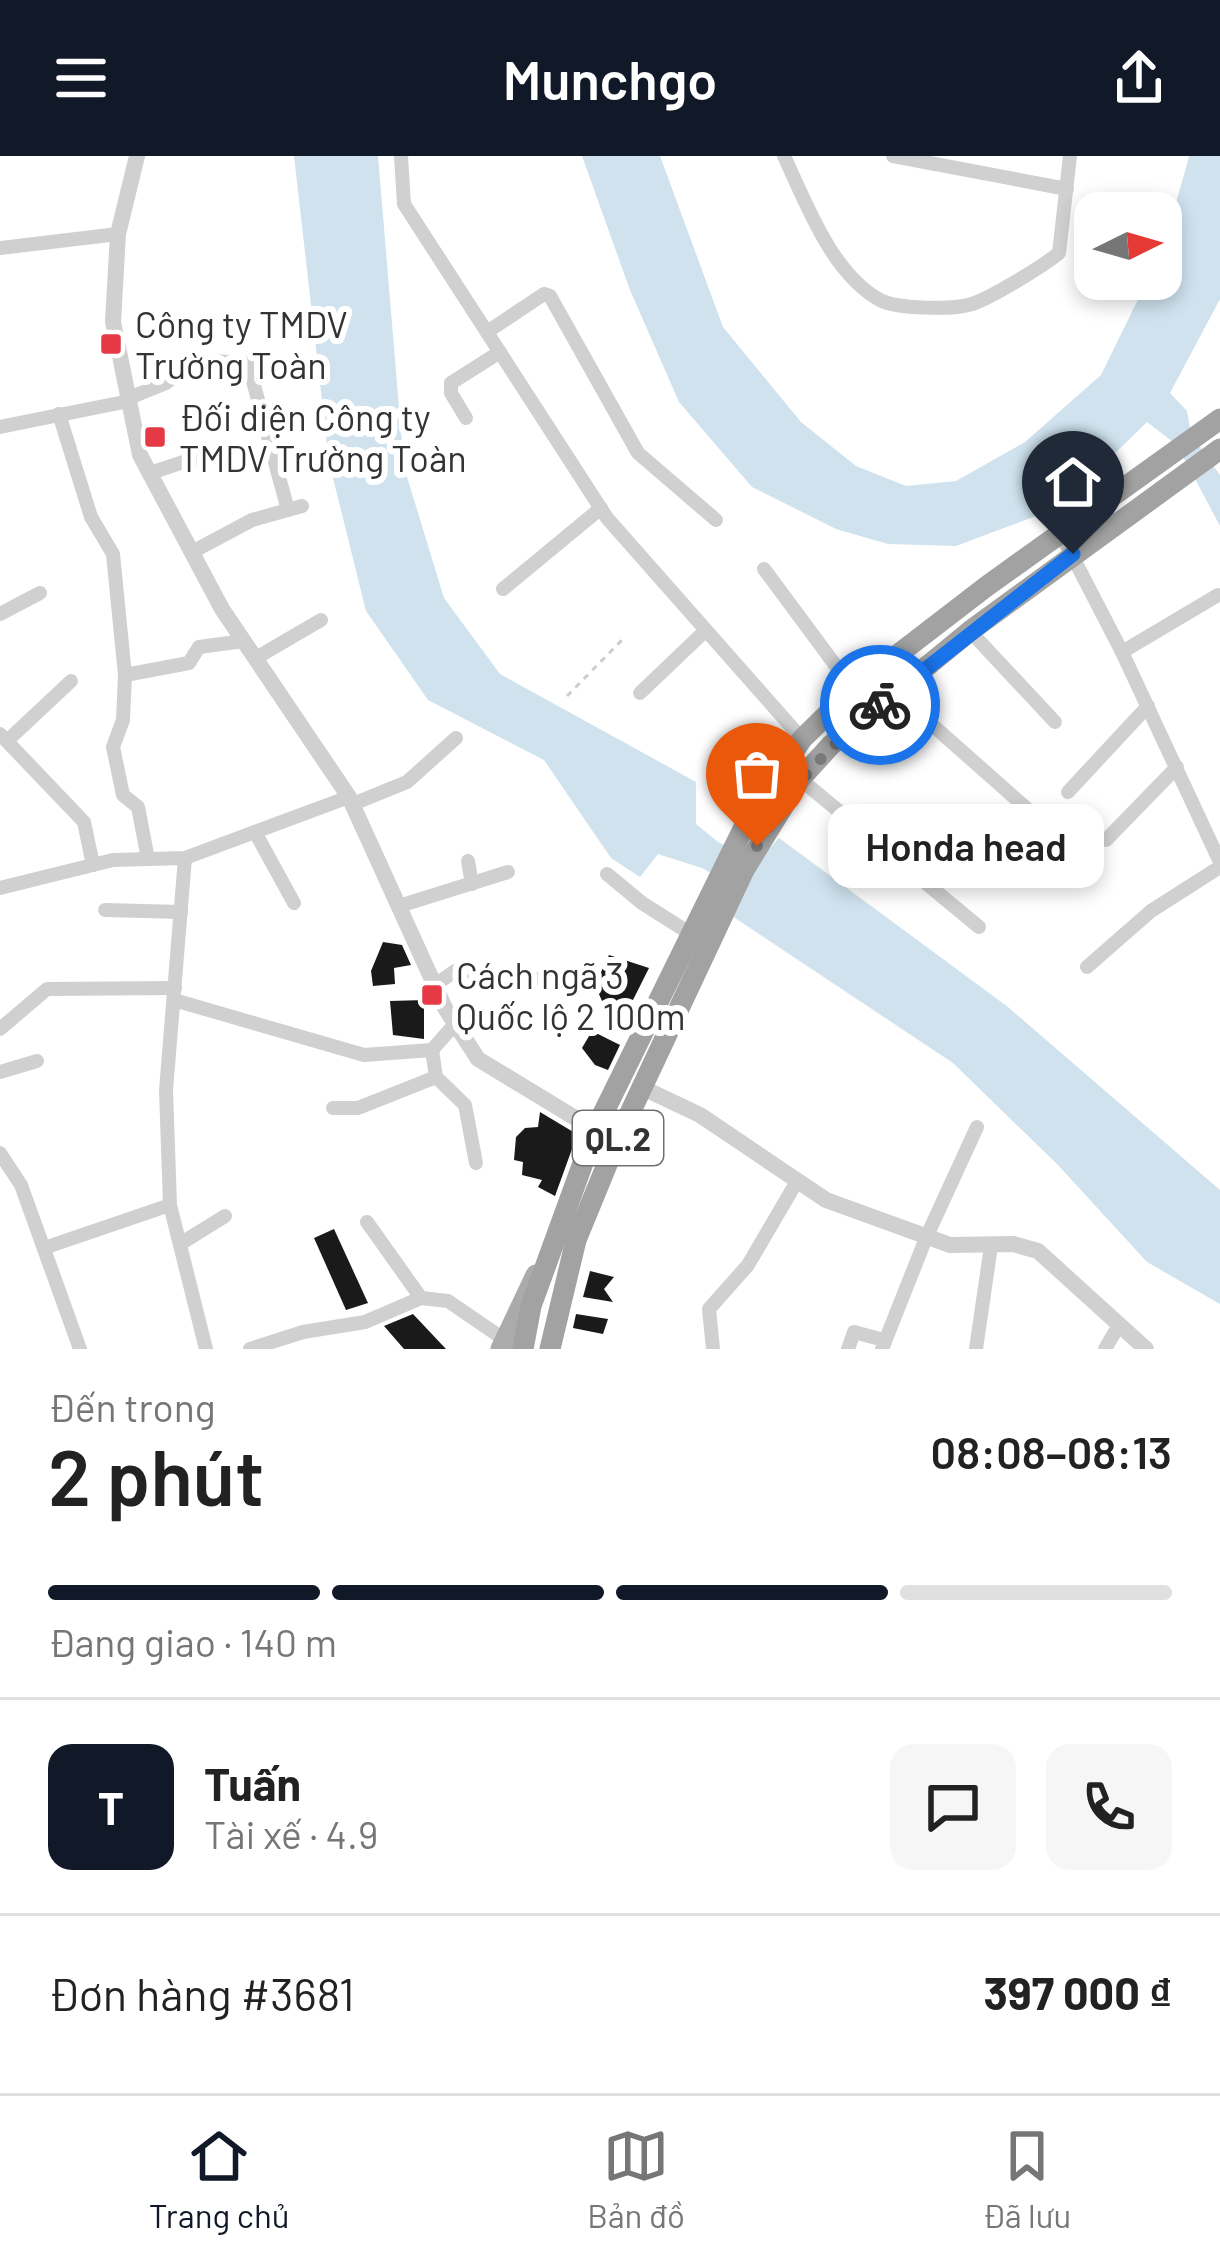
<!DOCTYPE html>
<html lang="vi">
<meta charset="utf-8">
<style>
:root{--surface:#fff;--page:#f6f6f6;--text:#222;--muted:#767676;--line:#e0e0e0;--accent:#111827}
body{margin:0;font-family:Barlow,sans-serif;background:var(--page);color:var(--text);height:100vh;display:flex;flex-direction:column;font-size:45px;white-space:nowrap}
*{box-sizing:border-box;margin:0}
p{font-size:39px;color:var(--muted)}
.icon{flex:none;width:66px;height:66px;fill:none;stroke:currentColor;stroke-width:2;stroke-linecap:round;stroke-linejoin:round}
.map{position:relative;height:1193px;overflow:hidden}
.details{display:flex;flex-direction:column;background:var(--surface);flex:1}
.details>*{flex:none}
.needle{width:78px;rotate:85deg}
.tools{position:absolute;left:1074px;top:36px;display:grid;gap:24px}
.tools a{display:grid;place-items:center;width:108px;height:108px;border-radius:24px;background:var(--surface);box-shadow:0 6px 18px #0003;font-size:60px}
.pin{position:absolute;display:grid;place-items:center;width:102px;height:102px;color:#fff;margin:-123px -51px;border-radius:50% 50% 50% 0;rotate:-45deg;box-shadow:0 0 12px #0007}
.pin .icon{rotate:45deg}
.courier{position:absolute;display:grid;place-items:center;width:120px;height:120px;margin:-60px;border:9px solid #1a73e8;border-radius:50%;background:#fff;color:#222;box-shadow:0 3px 15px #0007}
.bubble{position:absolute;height:84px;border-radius:24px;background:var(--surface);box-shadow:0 6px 18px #0003;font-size:39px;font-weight:600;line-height:84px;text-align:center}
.summary em{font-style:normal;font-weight:600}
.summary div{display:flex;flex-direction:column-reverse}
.summary{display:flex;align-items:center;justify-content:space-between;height:204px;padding:0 48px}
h1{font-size:78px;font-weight:600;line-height:90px}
.bar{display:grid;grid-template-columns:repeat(4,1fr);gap:18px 12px;align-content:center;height:144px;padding:0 48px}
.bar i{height:15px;border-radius:9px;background:var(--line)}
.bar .selected{background:var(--accent)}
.bar p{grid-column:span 4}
.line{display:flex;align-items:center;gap:30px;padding:0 48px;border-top:3px solid var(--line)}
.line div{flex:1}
.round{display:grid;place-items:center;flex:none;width:126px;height:126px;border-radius:24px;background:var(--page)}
header{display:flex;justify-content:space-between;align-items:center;height:156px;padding:0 48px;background:var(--accent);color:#fff;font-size:54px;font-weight:600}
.menu{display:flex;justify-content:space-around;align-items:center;height:168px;border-top:3px solid var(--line);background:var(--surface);font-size:33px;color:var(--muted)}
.menu a{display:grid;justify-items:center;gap:6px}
.menu .selected{color:var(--accent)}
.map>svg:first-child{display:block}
</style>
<header><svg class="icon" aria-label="menu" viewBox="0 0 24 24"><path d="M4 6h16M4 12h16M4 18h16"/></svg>Munchgo<svg class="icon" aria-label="share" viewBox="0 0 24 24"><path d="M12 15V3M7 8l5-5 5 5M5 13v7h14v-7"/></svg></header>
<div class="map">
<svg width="1220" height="1193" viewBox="0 0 1220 1193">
<rect width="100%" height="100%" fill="#fff"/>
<g fill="#cfe2ee">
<path d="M294,0h84l26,311 40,131 56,76 196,108v42l22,18 40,20 21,-24 229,169 212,183v114l-73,-42 -90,-98 -104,-101 -224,-149 12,-24 -39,-22 -44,-14 -18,23 -29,-19 -67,-98 -116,-60 -62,-89 -37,-149z"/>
<path d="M582,0h78l63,171 78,95 55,44 50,20 50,-5 69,-39 76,-67 47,-96h13c0,-36 19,-86 28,-123h31v143l-50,94 17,18 4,23 29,41v51l-43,-81 -30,-23 -87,85 -104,39 -68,-2 -52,-15 -84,-42 -73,-85 -49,-112z"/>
</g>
<g fill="#1a1a1a">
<path d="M383,786l19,3 9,20 -17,3 1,16 -22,2 -2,-15z"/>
<path d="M609,799l40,13 -20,40 -27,-7 -7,-16z"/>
<path d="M424,844v39l-31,-4 -3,-34z"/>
<path d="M592,875l28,14 -12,25 -13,-5 -13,-17z"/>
<path d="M540,956l35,21 1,5 -21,58 -17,-9 4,-7 -20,-5 1,-13 -9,-2 2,-23 9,-9 13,-1z"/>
<path d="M334,1073l34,74 -22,7 -32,-72z"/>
<path d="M590,1115l24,6 -10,12 9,13 -30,-5z"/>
<path d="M413,1158l33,35h-42l-20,-23z"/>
<path d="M576,1158l32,5 -5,15 -30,-6z"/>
</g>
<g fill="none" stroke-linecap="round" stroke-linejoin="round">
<path stroke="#cdcdcd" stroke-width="3" stroke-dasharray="6 6" stroke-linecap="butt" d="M567,540l56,-57"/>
<g stroke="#d0d0d0" stroke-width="14">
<path d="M401,0l3,48 203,314 195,221"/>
<path d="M784,0c22,47 48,118 96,144 16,9 74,10 92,4 19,-6 71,-38 87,-51l11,-97"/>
<path d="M893,0l174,33"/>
<path d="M0,92l118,-14"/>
<path d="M487,176l57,-38 6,2 88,157 78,67"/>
<path d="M129,242l37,-15 24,-18 23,-4 35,2 40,147"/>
<path d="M59,258l32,103 22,37 12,121 -2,45 -10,27 10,48 15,12 10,52"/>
<path d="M466,262l-15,-25v-10l49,-31"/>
<path d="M0,271l129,-26"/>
<path d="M150,317l73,-24"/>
<path d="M1061,378l61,118 98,210"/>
<path d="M192,396l60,-32 50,-14"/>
<path d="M764,413l89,120"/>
<path d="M503,433l98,-81"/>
<path d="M0,458l40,-21"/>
<path d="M970,475l85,91"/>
<path d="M1122,496l96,-57"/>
<path d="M256,502l65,-38"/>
<path d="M125,519l64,-12 10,-16 45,-6"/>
<path d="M895,536l138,122"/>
<path d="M640,537l65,-62"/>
<path d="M0,578l84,88 9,43"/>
<path d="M7,585l64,-60"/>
<path d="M800,623l179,148"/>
<path d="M1068,636l80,-86"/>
<path d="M353,648l54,-22 49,-44"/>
<path d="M255,676l39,71"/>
<path d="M1106,684l71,-73"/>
<path d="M185,702l-19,232 4,115 36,144"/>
<path d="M468,705l4,23"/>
<path d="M607,718l35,29 49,31"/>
<path d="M0,732l113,-28 72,-2 164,-61"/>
<path d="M399,750l109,-34"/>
<path d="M105,754l76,2"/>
<path d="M1087,811l64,-56 69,-44"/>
<path d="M435,829l20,-14 95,9"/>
<path d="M174,844l190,55 68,-5 23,-26"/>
<path d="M0,873l47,-40 128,-1"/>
<path d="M432,894l4,27 29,28 11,58"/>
<path d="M0,916l37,-11"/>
<path d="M333,952h25l78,-31"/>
<path d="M0,997l21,32 59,164"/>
<path d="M367,1066l54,76"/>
<path d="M180,1088l45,-28"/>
<path d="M44,1092l126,-43"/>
<path d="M250,1193l53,-17 62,-10 56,-24 27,3 57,39"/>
<path d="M713,1193l-4,-40 39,-44 48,-82"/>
<path d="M848,1193l6,-17 30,8"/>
<path d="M882,1193l44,-111 51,-111"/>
<path d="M976,1193l15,-103"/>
<path d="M1105,1193l14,-24"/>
</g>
<g stroke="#d0d0d0" stroke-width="16">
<path d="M137,0l-19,78 -5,88 27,133 82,154 127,188 96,211 33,51 117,71"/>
<path d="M643,932l57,27 126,85 124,45 63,-1 25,7 108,98"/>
</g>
<path stroke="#ababab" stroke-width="21" d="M501,1193l35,-74"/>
<g stroke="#a2a2a2" stroke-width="21">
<path d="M523,1193l8,-43 64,-176 156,-317 51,-74 51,-50 134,-103 233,-167"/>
<path d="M550,1193l26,-109 39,-95 129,-275 56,-91 31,-34 139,-114 250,-182"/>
</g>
</g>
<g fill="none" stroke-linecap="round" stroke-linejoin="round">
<path stroke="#7a7a7a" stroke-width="12" stroke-dasharray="0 21.6" d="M757,690c32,-58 72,-100 123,-141"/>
<path stroke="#1a73e8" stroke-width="15" d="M880,549l193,-151"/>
</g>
<g fill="#e63946" stroke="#fff" stroke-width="4.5">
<rect x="99" y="176" width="24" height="24" rx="6"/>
<rect x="143" y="269" width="24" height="24" rx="6"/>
<rect x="420" y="827" width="24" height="24" rx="6"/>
</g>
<g text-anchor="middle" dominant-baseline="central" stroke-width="12" stroke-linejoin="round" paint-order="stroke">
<rect fill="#fff" stroke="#707070" stroke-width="3" x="573" y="955" width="90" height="54" rx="9"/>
<g font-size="33" font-weight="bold" fill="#333">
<text x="618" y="982">QL.2</text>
</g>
<g font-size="36" fill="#333" stroke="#fff" text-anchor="start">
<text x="135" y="167">Công ty TMDV<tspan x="135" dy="41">Trường Toàn</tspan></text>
<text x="179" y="260">Đối diện Công ty<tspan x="179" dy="41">TMDV Trường Toàn</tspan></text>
<text x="456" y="818">Cách ngã 3<tspan x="456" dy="41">Quốc lộ 2 100m</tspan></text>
</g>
</g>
</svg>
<div class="tools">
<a><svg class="needle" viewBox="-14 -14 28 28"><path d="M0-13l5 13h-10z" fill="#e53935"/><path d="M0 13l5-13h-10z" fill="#767676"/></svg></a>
</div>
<div class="pin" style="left:757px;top:690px;background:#ea580c"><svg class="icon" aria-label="bag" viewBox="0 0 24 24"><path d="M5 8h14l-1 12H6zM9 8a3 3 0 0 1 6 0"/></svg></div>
<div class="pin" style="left:1073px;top:398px;background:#1f2937"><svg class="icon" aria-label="home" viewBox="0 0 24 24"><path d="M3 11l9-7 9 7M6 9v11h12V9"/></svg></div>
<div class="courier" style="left:880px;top:549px"><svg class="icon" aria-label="bike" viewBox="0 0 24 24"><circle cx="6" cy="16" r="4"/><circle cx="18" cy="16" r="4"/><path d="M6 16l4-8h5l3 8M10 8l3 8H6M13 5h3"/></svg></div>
<div class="bubble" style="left:828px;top:648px;width:276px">Honda head</div>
</div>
<section class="details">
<div class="summary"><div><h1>2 phút</h1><p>Đến trong</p></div><em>08:08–08:13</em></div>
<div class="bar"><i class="selected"></i><i class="selected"></i><i class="selected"></i><i></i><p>Đang giao · 140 m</p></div>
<div class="line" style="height:216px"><b class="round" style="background:var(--accent);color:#fff">T</b><div><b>Tuấn</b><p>Tài xế · 4.9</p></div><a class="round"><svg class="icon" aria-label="chat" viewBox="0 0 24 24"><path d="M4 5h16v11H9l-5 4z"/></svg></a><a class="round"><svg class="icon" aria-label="phone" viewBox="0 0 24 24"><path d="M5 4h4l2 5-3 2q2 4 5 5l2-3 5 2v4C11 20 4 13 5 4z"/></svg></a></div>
<div class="line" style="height:156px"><div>Đơn hàng #3681</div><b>397 000 ₫</b></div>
</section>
<nav class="menu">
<a class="selected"><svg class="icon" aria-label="home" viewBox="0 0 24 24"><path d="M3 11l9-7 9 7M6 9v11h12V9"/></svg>Trang chủ</a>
<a><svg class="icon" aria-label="map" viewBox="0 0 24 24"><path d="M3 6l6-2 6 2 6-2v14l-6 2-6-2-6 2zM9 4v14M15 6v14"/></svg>Bản đồ</a>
<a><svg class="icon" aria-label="saved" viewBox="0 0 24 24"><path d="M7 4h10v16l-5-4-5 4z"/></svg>Đã lưu</a>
</nav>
